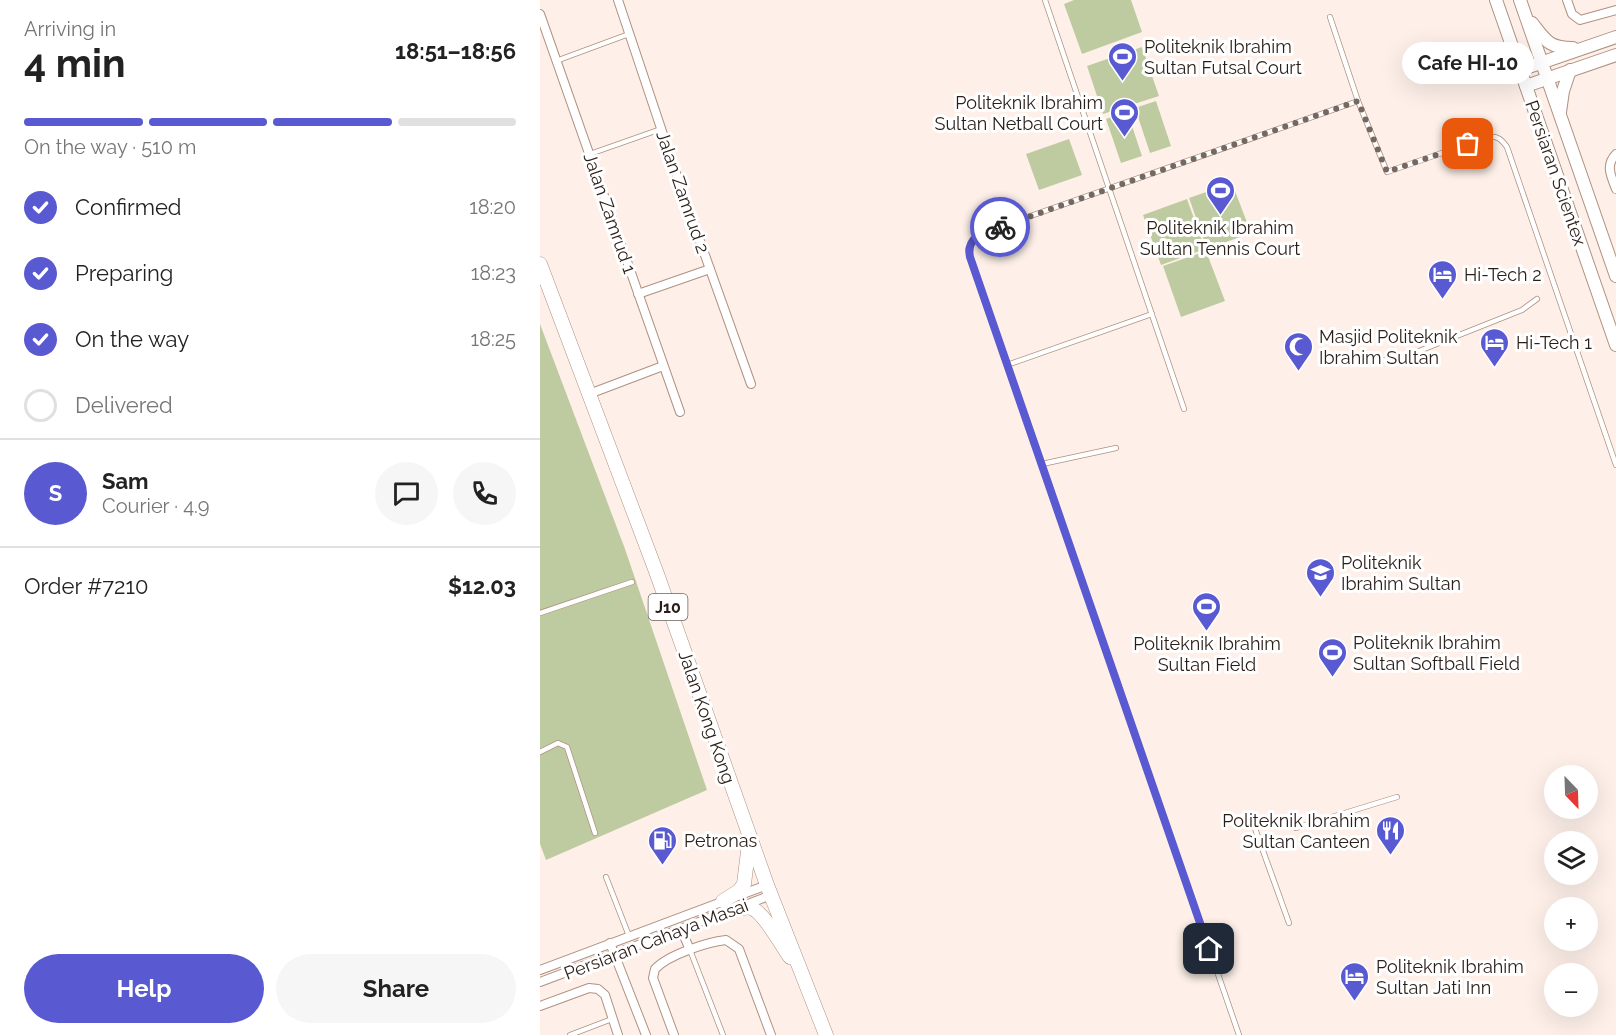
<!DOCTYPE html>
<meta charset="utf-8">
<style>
:root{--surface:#fff;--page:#f6f6f6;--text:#222;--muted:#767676;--line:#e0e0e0;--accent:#5959d1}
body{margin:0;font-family:Raleway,sans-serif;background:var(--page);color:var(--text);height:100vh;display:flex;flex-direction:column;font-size:22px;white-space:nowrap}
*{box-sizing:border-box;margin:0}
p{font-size:20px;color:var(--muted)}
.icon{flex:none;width:33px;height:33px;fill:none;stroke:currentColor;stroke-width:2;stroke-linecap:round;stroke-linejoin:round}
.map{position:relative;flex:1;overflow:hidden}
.side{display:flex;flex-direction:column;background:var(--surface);width:540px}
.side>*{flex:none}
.needle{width:39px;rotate:157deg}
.buttons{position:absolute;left:1004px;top:765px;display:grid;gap:12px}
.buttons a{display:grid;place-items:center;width:54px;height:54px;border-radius:50%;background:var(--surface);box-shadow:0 6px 24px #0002;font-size:30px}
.pin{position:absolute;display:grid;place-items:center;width:51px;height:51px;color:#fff;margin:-26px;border-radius:12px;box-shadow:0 3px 9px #0006}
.courier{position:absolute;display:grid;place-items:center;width:60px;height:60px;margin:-30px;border:4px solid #5959d1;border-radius:50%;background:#fff;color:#222;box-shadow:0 2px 8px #0007}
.bubble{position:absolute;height:42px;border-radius:21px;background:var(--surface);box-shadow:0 6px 24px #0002;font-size:20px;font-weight:700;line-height:42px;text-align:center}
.summary em{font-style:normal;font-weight:700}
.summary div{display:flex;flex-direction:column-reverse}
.summary{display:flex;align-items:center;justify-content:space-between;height:102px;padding:0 24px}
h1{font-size:39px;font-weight:700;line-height:45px}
.bar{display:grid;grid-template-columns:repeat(4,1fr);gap:9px 6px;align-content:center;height:72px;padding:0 24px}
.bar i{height:8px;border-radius:4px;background:var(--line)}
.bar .selected{background:var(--accent)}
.bar p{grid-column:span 4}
.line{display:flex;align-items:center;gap:15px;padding:0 24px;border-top:2px solid var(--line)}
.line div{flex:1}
.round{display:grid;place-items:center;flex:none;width:63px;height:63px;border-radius:32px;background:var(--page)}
ol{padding:0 24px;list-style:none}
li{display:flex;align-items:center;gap:18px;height:66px}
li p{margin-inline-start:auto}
li .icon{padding:6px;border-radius:50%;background:var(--accent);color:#fff;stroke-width:4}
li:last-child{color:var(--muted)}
li i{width:33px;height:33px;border:3px solid var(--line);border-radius:50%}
.cta{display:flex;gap:12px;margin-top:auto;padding:12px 24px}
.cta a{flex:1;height:69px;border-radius:36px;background:var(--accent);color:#fff;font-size:24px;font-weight:700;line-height:69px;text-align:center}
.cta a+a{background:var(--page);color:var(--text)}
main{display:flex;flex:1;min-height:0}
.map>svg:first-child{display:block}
</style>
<main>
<section class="side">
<div class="summary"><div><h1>4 min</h1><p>Arriving in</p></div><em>18:51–18:56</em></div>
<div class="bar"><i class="selected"></i><i class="selected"></i><i class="selected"></i><i></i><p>On the way · 510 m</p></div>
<ol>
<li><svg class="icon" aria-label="check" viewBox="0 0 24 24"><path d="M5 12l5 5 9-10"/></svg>Confirmed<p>18:20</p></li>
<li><svg class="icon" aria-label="check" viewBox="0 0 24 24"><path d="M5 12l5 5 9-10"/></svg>Preparing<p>18:23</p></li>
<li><svg class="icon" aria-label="check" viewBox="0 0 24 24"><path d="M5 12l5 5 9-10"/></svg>On the way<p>18:25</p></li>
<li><i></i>Delivered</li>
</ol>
<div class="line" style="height:108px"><b class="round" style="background:var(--accent);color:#fff">S</b><div><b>Sam</b><p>Courier · 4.9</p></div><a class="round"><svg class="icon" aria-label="chat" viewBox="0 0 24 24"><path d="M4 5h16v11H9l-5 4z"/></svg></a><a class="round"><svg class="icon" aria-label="phone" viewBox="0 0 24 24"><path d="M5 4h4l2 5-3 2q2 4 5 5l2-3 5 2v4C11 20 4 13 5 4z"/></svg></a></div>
<div class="line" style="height:78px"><div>Order #7210</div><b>$12.03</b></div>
<div class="cta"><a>Help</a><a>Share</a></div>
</section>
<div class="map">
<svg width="1076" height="1035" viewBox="0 0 1076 1035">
<rect width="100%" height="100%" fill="#fef0e9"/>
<g fill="#becba1">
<path d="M534,0h57l11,32 -60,22 -18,-50z"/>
<path d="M602,47l17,49 -56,18 -16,-48z"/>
<path d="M616,101l15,45 -21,7 -15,-45z"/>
<path d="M587,111l15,45 -21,7 -15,-44z"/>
<path d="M529,139l13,36 -43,15 -13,-36z"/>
<path d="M692,183l19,50 -44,16 -18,-51z"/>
<path d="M647,199l18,50 -44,16 -18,-50z"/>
<path d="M666,251l19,50 -44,16 -18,-51z"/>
<path d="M0,324l85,225 82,241 -161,70 -6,-16z"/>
</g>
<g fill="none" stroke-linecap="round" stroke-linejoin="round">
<defs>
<g id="lane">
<path d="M505,0l139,409"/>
<path d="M790,17l28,84 29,71 101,-35c10,-1 13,2 19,10l109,318"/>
<path d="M16,61l73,-27"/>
<path d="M50,154l71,-25"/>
<path d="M830,356l16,5h8l128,-51 15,-11"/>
<path d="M467,365l145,-51"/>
<path d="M502,464l74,-16"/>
<path d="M0,613l92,-31"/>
<path d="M0,752l18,-9 9,4 28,86"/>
<path d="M731,816l25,12 101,-31"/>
<path d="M713,823l36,100"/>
<path d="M66,877l23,59"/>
<path d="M150,950l33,85"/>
<path d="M30,1035l42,-16"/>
<path d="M699,1035l-271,-785c3,-10 8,-13 17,-18l373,-131"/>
</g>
<g id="street">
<path d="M78,0l63,188 70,196"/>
<path d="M1027,0l5,14 8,6 36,-10"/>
<path d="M0,14l140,398"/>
<path d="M1076,154c-11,11 -5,22 0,35"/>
<path d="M98,294l72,-25"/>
<path d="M49,394l74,-28"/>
<path d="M203,906l28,-11"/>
<path d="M141,929l9,21"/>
<path d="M70,943l36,92"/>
<path d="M0,970l227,-85"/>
<path d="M0,982l191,-72"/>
<path d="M0,1006l49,-18 9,1 7,6 13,40"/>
<path d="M134,1035l-21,-57 2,-9c13,-14 52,-27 71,-29l13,9 32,86"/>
</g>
<g id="secondary">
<path d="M956,0l120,345"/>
<path d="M980,0l96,276"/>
<path d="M992,23c14,18 17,25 41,25"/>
<path d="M980,70l96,-33"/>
<path d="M986,86l90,-31"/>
<path d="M1020,112l3,-21 7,-21"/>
</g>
<g id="primary">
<path d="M0,264l117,310 110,311 59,150"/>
<path d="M183,901l16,-10 5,-7 5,-41"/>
<path d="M188,912c7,-2 17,-6 23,-4 12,3 31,38 39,49"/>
</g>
</defs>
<use href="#lane" stroke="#af9181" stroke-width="6"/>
<use href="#street" stroke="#af9181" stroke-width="10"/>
<use href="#secondary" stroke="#af9181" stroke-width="14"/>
<use href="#primary" stroke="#af9181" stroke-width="15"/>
<use href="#lane" stroke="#fff" stroke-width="4.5"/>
<use href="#street" stroke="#fff" stroke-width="8"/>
<use href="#secondary" stroke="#fff" stroke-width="12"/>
<use href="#primary" stroke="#fff" stroke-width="14"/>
</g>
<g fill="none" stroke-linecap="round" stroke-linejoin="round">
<path stroke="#746861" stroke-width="6" stroke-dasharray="0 10.8" d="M460,227l358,-126 29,71 81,-28"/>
<path stroke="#5959d1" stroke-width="8" d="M460,227c-16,6 -34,9 -30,30l239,692"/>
</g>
<defs>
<symbol id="stadium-pin" viewBox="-11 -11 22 30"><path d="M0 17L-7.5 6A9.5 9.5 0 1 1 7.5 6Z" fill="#5959d1" stroke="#fff"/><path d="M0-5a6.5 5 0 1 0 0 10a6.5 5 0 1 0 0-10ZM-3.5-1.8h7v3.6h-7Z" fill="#fff"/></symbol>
<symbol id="hotel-pin" viewBox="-11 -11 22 30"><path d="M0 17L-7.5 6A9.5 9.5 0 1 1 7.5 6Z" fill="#5959d1" stroke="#fff"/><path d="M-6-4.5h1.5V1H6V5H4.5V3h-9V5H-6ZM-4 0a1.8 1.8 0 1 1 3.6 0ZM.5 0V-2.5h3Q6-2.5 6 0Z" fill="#fff"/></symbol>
<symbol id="mosque-pin" viewBox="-11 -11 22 30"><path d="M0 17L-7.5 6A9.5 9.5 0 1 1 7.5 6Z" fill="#5959d1" stroke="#fff"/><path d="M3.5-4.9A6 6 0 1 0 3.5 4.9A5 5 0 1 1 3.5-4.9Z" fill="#fff"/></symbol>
<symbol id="university-pin" viewBox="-11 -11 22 30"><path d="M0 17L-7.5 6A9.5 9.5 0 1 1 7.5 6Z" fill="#5959d1" stroke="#fff"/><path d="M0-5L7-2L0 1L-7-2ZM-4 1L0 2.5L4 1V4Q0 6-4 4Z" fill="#fff"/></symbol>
<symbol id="restaurant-pin" viewBox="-11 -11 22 30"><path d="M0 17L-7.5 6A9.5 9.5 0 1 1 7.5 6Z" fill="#5959d1" stroke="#fff"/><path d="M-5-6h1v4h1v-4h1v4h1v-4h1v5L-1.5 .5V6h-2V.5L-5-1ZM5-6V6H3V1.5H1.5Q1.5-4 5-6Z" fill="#fff"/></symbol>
<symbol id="fuel-pin" viewBox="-11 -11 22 30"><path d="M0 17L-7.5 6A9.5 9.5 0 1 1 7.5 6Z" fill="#5959d1" stroke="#fff"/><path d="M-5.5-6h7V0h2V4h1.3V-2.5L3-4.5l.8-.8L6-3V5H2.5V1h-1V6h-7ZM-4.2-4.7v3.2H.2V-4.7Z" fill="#fff"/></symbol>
</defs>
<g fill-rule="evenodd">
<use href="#stadium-pin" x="566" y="40" width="33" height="45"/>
<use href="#stadium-pin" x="568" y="96" width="33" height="45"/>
<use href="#stadium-pin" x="664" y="174" width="33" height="45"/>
<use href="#hotel-pin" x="886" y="258" width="33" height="45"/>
<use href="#hotel-pin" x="938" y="326" width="33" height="45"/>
<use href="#mosque-pin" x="742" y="330" width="33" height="45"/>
<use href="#university-pin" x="764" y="556" width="33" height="45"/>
<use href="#stadium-pin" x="650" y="590" width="33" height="45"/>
<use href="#stadium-pin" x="776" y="636" width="33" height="45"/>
<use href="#restaurant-pin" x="834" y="814" width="33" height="45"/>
<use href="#fuel-pin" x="106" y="824" width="33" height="45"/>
<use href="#hotel-pin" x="798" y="960" width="33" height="45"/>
</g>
<g text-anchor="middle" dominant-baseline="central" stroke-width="6" stroke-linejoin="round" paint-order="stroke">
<rect fill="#fff" stroke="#6a625d" stroke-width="1.5" x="108.5" y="594" width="39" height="26" rx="4.5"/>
<g font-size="16" font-weight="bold" fill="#2a1e18">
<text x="128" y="607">J10</text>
</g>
<g font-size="18" fill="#2a1e18" stroke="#fff" text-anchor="start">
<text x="604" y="46">Politeknik Ibrahim<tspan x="604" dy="21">Sultan Futsal Court</tspan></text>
<text x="563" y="102" text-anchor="end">Politeknik Ibrahim<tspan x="563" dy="21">Sultan Netball Court</tspan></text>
<text x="680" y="227" text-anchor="middle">Politeknik Ibrahim<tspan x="680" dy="21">Sultan Tennis Court</tspan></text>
<text x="924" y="274">Hi-Tech 2</text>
<text x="779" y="336">Masjid Politeknik<tspan x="779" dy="21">Ibrahim Sultan</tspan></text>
<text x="976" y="342">Hi-Tech 1</text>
<text x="801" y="562">Politeknik<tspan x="801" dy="21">Ibrahim Sultan</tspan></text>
<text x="813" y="642">Politeknik Ibrahim<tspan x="813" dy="21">Sultan Softball Field</tspan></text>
<text x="667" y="643" text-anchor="middle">Politeknik Ibrahim<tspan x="667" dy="21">Sultan Field</tspan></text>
<text x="830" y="820" text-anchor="end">Politeknik Ibrahim<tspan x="830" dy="21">Sultan Canteen</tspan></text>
<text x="144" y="840">Petronas</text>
<text x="836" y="966">Politeknik Ibrahim<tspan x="836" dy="21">Sultan Jati Inn</tspan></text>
</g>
<g font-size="18" fill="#2a1e18" stroke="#fff">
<text transform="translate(1016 173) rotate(71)">Persiaran Scientex</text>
<text transform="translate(143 192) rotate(71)">Jalan Zamrud 2</text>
<text transform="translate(70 213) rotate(71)">Jalan Zamrud 1</text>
<text transform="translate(167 717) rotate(71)">Jalan Kong Kong</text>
<text transform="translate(116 939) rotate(-21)">Persiaran Cahaya Masai</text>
</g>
</g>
</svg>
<div class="buttons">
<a><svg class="needle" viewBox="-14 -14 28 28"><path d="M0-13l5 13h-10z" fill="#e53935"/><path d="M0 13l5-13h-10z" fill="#767676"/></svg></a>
<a><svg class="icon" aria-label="layers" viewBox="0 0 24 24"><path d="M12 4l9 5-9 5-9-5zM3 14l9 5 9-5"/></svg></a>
<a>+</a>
<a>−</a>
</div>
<div class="pin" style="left:928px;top:144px;background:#ea580c"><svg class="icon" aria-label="bag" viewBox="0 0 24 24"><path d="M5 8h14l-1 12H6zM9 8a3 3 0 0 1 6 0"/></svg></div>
<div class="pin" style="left:669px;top:949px;background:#1f2937"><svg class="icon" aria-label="home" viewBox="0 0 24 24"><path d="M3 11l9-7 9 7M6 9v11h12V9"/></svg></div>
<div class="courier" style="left:460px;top:227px"><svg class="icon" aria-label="bike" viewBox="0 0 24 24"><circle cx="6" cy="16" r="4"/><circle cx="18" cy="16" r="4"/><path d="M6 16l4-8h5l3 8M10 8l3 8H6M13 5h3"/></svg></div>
<div class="bubble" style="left:862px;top:42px;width:132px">Cafe HI-10</div>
</div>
</main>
